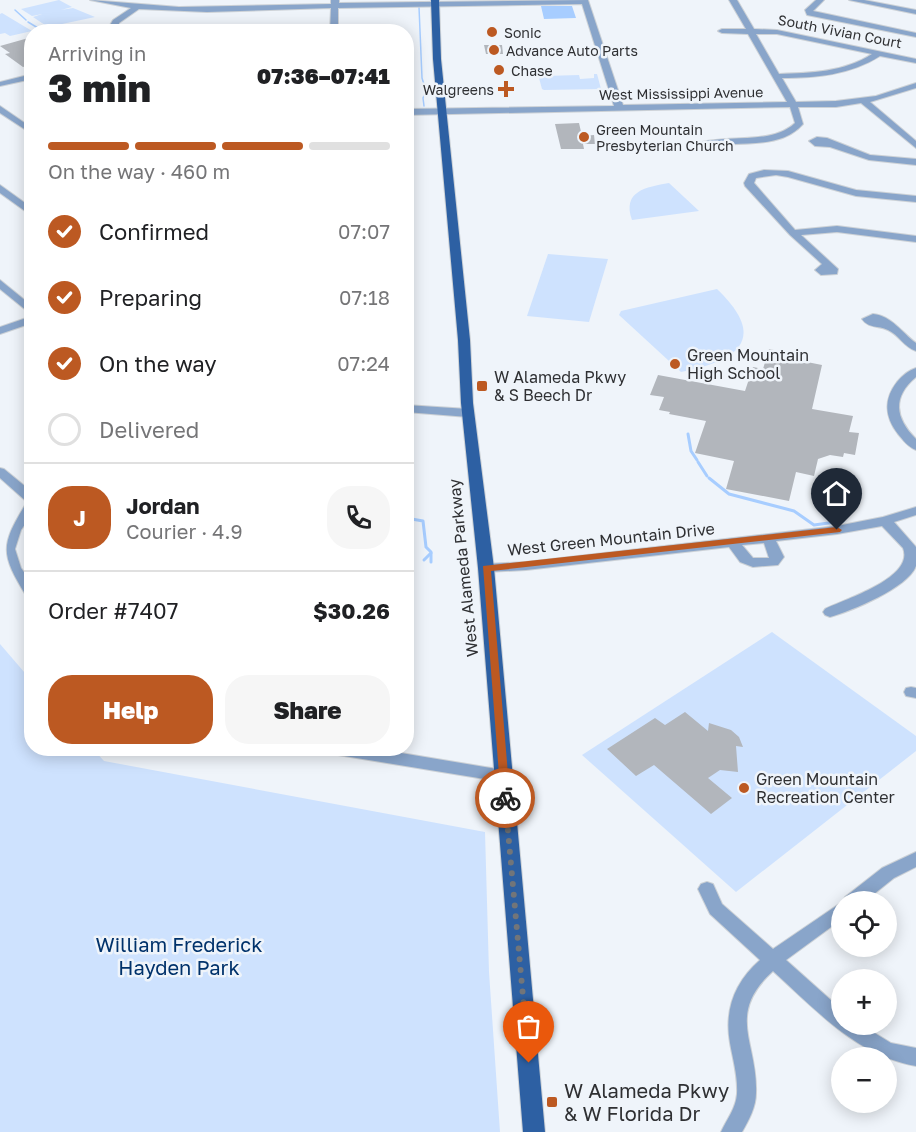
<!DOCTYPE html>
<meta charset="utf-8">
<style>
:root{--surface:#fff;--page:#f6f6f6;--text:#202124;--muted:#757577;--line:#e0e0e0;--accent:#bc5922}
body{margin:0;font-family:"Golos Text",sans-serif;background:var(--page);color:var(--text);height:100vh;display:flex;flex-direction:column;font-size:22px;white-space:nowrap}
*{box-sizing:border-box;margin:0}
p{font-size:20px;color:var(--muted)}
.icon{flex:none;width:33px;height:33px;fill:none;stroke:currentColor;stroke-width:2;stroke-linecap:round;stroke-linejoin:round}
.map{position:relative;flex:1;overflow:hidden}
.sheet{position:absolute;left:24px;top:24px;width:390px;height:732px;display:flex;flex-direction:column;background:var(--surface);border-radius:24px;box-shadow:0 3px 15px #0003}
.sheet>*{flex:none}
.controls{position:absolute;left:831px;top:891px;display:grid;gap:12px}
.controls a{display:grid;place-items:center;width:66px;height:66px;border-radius:50%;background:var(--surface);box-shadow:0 3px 15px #0003;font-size:30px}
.pin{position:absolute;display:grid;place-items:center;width:51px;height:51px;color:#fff;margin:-62px -26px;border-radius:50% 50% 50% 0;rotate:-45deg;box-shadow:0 0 6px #0007}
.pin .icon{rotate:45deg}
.courier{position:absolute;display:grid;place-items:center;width:60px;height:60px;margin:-30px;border:4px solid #bc5922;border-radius:50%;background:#fff;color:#222;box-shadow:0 2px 8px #0007}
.headline em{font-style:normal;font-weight:800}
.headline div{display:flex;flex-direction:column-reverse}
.headline{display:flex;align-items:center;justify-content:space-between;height:102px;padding:0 24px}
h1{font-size:39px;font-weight:800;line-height:45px}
.bar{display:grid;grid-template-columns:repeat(4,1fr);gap:9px 6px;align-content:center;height:72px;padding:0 24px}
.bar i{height:8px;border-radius:4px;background:var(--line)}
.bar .on{background:var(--accent)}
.bar p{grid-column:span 4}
.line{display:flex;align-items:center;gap:15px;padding:0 24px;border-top:2px solid var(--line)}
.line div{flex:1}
.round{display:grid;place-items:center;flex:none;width:63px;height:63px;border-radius:24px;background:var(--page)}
ol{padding:0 24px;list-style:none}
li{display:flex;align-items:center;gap:18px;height:66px}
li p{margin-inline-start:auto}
li .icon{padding:6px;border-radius:50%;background:var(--accent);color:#fff;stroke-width:4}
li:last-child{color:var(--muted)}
li i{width:33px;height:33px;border:3px solid var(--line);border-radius:50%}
.button{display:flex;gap:12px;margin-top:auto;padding:12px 24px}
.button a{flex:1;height:69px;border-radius:24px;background:var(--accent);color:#fff;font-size:24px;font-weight:800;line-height:69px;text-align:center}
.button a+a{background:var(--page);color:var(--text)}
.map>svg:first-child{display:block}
</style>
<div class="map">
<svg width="916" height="1132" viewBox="0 0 916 1132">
<rect width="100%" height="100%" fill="#eff4fa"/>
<g fill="#cee2fe">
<path d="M59,0l13,7 -11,3 12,-2 22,9 -47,10 -15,-10 9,-3 -10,2 -11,-7z"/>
<path d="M2,13l30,18 -22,5 -5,-3 -5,1v-20z"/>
<path d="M594,74h3l4,15 -57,1 -2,-1 -3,-11 6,-2 34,-1 1,4 14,-1z"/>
<path d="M669,183l30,28 -67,9c-10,-29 14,-33 37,-37z"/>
<path d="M548,254l60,5 -19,63 -62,-6z"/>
<path d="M717,289c52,50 21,72 -36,83l-62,-57 2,-4z"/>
<path d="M772,632l144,104v15l-180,141 -154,-137z"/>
<path d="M0,644l31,36 1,68 61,1 11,12 381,71 4,140 11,160h-500z"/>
</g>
<path fill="#a7cdff" d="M541,6h31l4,12 -32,1z"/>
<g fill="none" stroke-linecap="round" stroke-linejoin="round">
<g stroke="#a7cdff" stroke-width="1.5">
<path d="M419,7l3,71 4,13 -3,7 1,8"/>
<path d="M15,10l11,10"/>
<path d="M28,22l10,6 -2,4"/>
</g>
<g stroke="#a7cdff" stroke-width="3">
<path d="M688,434l3,17 6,9"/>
<path d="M698,462l9,14"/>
<path d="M709,478l20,16 65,17 20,14 29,-4"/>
<path d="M406,518l17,3 3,26 5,5v10"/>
<path d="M424,560l7,-7"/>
</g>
</g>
<g fill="#b2b6bc">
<path d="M32,37v31l-5,-2 -4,1 -18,-13 5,-1 -10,-7z"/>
<path d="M484,45h18l1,9h-17z"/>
<path d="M579,123l3,13 12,-1 1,9h-12l1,5h-23l-6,-25z"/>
<path d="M406,280h7l1,25h-8z"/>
<path d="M769,349l39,8 -1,5 15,3 -10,44 41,7 -4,16 10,1 -4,22 -11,-2 -1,4 -13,-2 -12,4 -4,17 -18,-4 -7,29 -63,-12 8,-28 -39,-8 11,-32 -37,-7 1,-2 -11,-2 5,-13 -14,-2 8,-20 87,16 8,-24 10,2z"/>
<path d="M685,712l23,19 1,-8 22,7 8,7 4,10 -7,-1 2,26 -18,-2 -12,8 24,20 -21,16 -57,-49 -18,11 -29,-27 48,-31 10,7z"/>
</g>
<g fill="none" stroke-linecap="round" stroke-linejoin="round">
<defs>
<g id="minor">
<path d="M90,0l89,7 152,-3v-4h8v3l249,-3 35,105 164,-3 -39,-68 -26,-1 -4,-2 4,-2h24l-17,-29h8l17,29 23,1 139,29v4l-36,-7c-30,19 -64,22 -98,22l14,24 40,-1 40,-5 40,-13v5l-46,14 46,39v7l-55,-45 -25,4h-38l5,17c-24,28 -69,15 -102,24l-4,-3 1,-2c30,-9 74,2 97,-20l-5,-16 -384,8v-6l208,-3 -32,-102 -244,4v24h-8l1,-24 -124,4 -68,-3 -20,14 -1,9h-8l-1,-5 4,-7 18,-12zM756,34h21l95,20c-28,18 -61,19 -93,20z"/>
<path d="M816,0h8l-11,11 103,22v4l-109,-22 -2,-5z"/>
<path d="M849,0h15l52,10v4z"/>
<path d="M32,74v5l-32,7v-4z"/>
<path d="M0,106l32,22v6l-32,-21z"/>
<path d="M817,137l10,1 43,17 46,4v6l-47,-5 -39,-13 -15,-1 -6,-5z"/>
<path d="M764,170l24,1 68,19 60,6v6l-60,-6 -68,-19 -12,-2 -20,3 -2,5 41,47 42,-4 79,10v6l-79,-10 -36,3 37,34 -1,5 -16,1 -6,-5 7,-6 -32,-29 -45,-49 -1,-3 5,-9z"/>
<path d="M0,185l32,23v8l-32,-23z"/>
<path d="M0,280l32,26v9l-32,-26z"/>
<path d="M873,314c19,2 28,18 43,29v8c-12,-4 -17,-16 -28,-21 -10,-5 -19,-1 -26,-11z"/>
<path d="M32,316v7l-32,11v-7z"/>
<path d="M916,368v9c-24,20 -21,41 0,62v11c-8,-3 -13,-10 -18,-16 -13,-17 -15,-34 -1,-52 5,-6 12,-12 19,-14z"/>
<path d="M406,405l62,4 6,4 -6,4 -62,-5z"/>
<path d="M0,468l4,1 28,23v22l-11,16 -6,19 6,19 11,15v15l-5,-1c-27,-44 -27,-51 0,-95l-27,-24z"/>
<path d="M916,507v8l-22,7 22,25c0,6 0,14 0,19 -8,22 -65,45 -86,51l-5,-2 -2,-3 2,-3c20,-10 90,-31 78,-61l-21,-22 -45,8 -61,7 8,16 -6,8 -25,2 -13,-5 -11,-15 -203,23 -40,2 -7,-4 7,-4 40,-2 311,-36 46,-9zM764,543l5,15h-16l-11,-13z"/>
<path d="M911,687l5,1v10l-10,-2 -2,-4 2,-4z"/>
<path d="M325,748h46l132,22 6,2 2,4 -2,4 -6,2 -171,-28 -5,-2z"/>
<path d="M916,852v15l-22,11 -30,24h-21l2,-5 37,-29z"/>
<path d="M707,882l6,2 9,20 51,45 69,-47v17l-56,41 56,50v14h18l31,19 25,5v18c-59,-10 -100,-56 -143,-95 -48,44 -15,71 -17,122 0,14 -7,27 -14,39h-21c6,-13 15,-24 16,-38 1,-18 -4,-34 -7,-51 -6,-34 5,-61 30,-83l-50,-46 -12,-25 3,-5z"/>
</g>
<path id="major" d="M431,0h8l2,59 29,281 3,63 21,165 51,564h-22l-45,-564 -17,-165 -3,-63 -25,-281z"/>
</defs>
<use href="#minor" stroke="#ccd1d6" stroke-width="2"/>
<use href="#major" stroke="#ccd1d6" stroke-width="2"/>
<use href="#minor" fill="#89a5ca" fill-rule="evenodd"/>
<use href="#major" fill="#2d60a3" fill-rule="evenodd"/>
</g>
<path fill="#bc5922" d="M837,527l5,3 -2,2 -349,39 19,227 -5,4 -4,-1 -18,-235z"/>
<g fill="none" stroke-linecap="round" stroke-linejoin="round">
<path stroke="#727579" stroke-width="6" stroke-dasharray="0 10.8" d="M505,798l24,265"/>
</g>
<g fill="#bc5922" stroke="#eff4fa" stroke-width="2">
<circle cx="492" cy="32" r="6"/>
<circle cx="494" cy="50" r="6"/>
<circle cx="499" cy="70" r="6"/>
<path d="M503 80h6v6h6v6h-6v6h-6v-6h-6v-6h6z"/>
<circle cx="584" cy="137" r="6"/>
<circle cx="675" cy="364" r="6"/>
<rect x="476" y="380" width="12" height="12" rx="3"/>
<circle cx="744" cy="788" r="6"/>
<rect x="546" y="1096" width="12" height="12" rx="3"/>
</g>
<g text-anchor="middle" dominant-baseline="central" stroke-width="5" stroke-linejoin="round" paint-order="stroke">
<g font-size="14" fill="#2f3033" stroke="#eff4fa">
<text transform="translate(840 31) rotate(11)">South Vivian Court</text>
<text transform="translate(681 93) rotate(-1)">West Mississippi Avenue</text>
</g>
<g font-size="14" fill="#2f3033" stroke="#eff4fa" text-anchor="start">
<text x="504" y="32">Sonic</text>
<text x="506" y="50">Advance Auto Parts</text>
<text x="511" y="70">Chase</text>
<text x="494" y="89" text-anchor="end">Walgreens</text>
<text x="596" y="129">Green Mountain<tspan x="596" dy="16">Presbyterian Church</tspan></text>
</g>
<g font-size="16" fill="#2f3033" stroke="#eff4fa" text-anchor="start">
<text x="687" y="355">Green Mountain<tspan x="687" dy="18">High School</tspan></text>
<text x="494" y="377">W Alameda Pkwy<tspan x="494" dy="18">&amp; S Beech Dr</tspan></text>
<text x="756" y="779">Green Mountain<tspan x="756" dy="18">Recreation Center</tspan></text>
</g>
<g font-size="16" fill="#2f3033" stroke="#eff4fa">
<text transform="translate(611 539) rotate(-6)">West Green Mountain Drive</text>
<text transform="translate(463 568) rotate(-96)">West Alameda Parkway</text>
</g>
<g font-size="20" fill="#00326b" stroke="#eff4fa">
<text x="179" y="944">William Frederick<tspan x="179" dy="23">Hayden Park</tspan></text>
</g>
<g font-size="20" fill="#2f3033" stroke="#eff4fa" text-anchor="start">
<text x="564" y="1090">W Alameda Pkwy<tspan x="564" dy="23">&amp; W Florida Dr</tspan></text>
</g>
</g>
</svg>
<div class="controls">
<a><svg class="icon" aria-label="locate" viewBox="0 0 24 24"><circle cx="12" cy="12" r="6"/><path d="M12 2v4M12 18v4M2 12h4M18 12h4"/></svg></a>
<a>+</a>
<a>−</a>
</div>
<div class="pin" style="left:529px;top:1063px;background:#ea580c"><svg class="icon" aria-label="bag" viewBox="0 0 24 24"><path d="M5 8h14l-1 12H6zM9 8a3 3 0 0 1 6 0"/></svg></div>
<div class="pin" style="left:837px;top:530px;background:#1f2937"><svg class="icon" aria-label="home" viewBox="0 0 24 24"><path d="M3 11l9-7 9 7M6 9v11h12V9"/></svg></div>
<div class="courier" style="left:505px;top:798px"><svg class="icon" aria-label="bike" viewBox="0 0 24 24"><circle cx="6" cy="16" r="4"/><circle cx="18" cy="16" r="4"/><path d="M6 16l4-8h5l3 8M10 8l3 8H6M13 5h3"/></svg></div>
<section class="sheet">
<div class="headline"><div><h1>3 min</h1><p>Arriving in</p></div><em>07:36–07:41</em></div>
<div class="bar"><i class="on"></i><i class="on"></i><i class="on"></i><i></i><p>On the way · 460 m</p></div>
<ol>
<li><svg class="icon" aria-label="check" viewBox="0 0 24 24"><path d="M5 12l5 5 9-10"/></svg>Confirmed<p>07:07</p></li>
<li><svg class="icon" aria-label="check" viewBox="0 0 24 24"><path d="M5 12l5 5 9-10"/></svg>Preparing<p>07:18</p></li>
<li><svg class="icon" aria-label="check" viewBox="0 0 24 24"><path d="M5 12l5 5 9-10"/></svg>On the way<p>07:24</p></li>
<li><i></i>Delivered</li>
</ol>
<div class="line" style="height:108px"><b class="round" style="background:var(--accent);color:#fff">J</b><div><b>Jordan</b><p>Courier · 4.9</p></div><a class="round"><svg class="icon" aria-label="phone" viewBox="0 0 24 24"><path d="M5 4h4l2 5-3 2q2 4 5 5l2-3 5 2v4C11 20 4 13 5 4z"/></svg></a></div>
<div class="line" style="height:78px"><div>Order #7407</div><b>$30.26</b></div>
<div class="button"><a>Help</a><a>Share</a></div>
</section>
</div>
